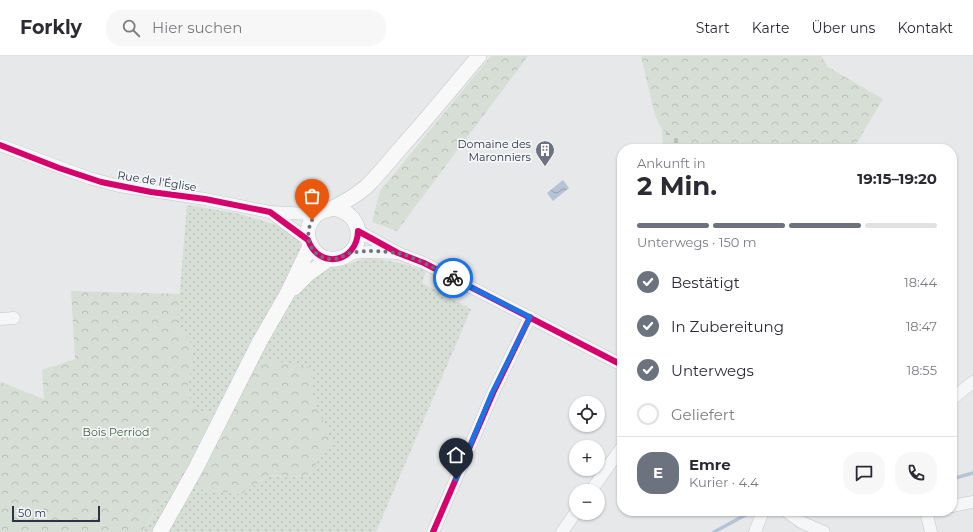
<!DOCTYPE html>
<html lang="de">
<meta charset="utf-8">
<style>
:root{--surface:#fff;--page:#f7f7f7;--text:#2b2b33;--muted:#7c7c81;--line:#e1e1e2;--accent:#6c737f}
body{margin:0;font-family:Montserrat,sans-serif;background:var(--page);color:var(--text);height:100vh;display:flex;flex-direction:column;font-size:15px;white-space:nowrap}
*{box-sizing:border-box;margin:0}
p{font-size:13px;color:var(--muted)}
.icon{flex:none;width:22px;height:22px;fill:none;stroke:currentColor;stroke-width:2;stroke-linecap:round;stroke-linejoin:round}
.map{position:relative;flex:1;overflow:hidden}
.side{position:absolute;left:617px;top:88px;width:340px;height:372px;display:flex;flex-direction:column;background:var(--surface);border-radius:16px;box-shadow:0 1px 3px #0004}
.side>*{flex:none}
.fabs{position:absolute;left:569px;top:340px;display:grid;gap:8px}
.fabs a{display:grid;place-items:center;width:36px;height:36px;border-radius:50%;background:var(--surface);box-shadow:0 1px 3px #0004;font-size:20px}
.scale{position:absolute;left:12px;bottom:10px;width:88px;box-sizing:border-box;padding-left:4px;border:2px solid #2b3445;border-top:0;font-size:11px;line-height:14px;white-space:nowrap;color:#2b3445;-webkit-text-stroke:3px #f4f6f9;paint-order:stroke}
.pin{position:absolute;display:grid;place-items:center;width:34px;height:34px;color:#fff;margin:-41px -17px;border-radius:50% 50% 50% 0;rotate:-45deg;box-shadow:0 0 4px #0007}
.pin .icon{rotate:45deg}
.courier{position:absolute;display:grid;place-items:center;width:40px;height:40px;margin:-20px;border:3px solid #1a73e8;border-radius:50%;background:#fff;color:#222;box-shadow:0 1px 5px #0007}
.headline em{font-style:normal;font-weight:700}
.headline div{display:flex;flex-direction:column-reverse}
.headline{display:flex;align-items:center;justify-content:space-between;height:68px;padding:0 20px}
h1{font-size:26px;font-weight:700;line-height:30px}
.bar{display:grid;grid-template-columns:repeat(4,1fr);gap:6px 4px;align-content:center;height:48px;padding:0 20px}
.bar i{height:5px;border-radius:3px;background:var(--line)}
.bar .on{background:var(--accent)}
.bar p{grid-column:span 4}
.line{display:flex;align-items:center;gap:10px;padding:0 20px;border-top:1px solid var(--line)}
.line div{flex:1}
.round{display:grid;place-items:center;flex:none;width:42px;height:42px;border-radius:16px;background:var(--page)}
ol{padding:0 20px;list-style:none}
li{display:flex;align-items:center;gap:12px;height:44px}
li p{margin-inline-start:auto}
li .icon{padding:4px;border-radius:50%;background:var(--accent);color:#fff;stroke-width:4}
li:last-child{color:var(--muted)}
li i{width:22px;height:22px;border:2px solid var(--line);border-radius:50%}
header{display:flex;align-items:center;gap:24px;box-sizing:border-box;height:56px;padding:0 20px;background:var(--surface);border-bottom:1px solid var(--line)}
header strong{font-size:19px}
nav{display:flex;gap:22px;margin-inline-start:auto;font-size:14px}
.search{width:280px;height:36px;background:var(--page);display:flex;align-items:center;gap:10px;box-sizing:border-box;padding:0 14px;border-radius:16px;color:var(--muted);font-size:15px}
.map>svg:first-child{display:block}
</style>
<header>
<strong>Forkly</strong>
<div class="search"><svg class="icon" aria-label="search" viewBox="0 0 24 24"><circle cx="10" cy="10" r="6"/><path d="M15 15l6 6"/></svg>Hier suchen</div>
<nav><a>Start</a><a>Karte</a><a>Über uns</a><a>Kontakt</a></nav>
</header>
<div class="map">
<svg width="973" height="476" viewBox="0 0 973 476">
<defs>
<pattern id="grass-dots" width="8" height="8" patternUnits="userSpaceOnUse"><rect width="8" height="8" fill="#d6ded6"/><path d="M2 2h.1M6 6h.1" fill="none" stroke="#b8bfb9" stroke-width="1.8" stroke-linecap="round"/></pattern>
<pattern id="forest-crowns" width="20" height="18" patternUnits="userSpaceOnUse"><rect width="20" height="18" fill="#d6ded6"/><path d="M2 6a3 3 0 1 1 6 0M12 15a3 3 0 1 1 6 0" fill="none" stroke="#b8bfb9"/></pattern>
<pattern id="cemetery-stones" width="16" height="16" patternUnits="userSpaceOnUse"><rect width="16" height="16" fill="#d6ded6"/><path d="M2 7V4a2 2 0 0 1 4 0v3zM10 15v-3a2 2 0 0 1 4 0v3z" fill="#b8bfb9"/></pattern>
<pattern id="water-waves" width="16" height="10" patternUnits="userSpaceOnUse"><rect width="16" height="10" fill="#b4c4d5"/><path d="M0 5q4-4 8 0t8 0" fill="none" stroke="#93a0af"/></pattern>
</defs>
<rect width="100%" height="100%" fill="#e6e8ea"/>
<path fill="url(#grass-dots)" d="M187,149l49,8 47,14 14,12 5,8 -1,9 17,16 10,-5 15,-1 25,-9 36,7 22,7 -4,12 49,26 -95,223h-232l-1,-1 30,-45 68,8 29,-19 36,2 25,-35 -19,-47v-27l-83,51 -37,-10 -4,-22 6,-40 -17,-20z"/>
<g fill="url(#forest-crowns)">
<path d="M491,0h37l-131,175 -25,-9 8,-31z"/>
<path d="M641,0h180l7,11 55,32 -30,50h-150l-41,-19 -7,-15z"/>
<path d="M71,235l110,3 -4,33 17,20 -6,40 4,22 37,9 33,-60 50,10v27l20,47 -26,35 -36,-2 -29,19 -68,-8 -30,44 1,2h-144v-150l44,17 -2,-29 33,-11z"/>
</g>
<path fill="url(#cemetery-stones)" d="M662,74l41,19h-40z"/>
<path fill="url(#water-waves)" d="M563,124l6,8 -16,13 -6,-8z"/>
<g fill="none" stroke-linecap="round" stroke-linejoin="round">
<g stroke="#b4c4d5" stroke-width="3.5">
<path d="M952,423l21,-6"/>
<path d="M714,476l35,-19"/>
</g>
<defs>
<g id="minor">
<path d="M0,89l89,33 30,8 86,13 65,13 38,2h10"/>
<path d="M270,156l38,28"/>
<path d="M358,175l40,22 26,10 198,102"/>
<path d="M349,197l21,-1 26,1"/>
<path d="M0,263l14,-1"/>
<path d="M952,343l21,-17"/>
<path d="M591,435l31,-44"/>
<path d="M952,450l21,-4"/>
<path d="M786,455l15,11 23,10"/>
<path d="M927,455h-1l5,21"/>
<path d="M433,476l60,-139 37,-76"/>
<path d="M562,476l14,-20"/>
<path d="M755,476l8,-21"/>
</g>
<g id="major">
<path d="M333,152c33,5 33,47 3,51 -21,3 -36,-22 -24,-39 7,-11 14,-8 23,-13 11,-6 24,-13 33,-22 10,-10 20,-22 30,-34 28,-31 54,-63 81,-95"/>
<path d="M294,232l14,-14 21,-15"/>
<path d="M160,476l36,-64 64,-127 27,-47 23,-48"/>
</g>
</defs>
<use href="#minor" stroke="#c4c6c8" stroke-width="13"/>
<use href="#major" stroke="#c2c5c8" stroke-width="16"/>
<use href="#minor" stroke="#f5f6f7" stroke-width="12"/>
<use href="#major" stroke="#f8f8f8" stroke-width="15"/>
<defs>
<g id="cycleway">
<path d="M0,89l59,23 42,14 50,10 54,7 65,13 38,28c11,30 49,23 50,-9l40,22 26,10 198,102"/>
<path d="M433,476l60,-139 37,-76"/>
</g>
</defs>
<use href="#cycleway" stroke="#f4f6f9" stroke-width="8"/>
<use href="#cycleway" stroke="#d6006c" stroke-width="6"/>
</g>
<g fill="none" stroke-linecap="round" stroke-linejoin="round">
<path stroke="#6c737f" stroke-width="4" stroke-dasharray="0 7.2" d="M312,164c-8,16 -3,37 18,39 10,1 13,-4 20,-6 14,-3 33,-2 47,0 16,3 41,17 56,25"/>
<path stroke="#1a73e8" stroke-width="5" d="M453,222l77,39 -38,76 -36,86"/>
</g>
<defs>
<symbol id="building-pin" viewBox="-11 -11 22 30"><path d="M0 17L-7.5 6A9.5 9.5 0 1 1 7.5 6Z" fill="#6c737f" stroke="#f4f6f9"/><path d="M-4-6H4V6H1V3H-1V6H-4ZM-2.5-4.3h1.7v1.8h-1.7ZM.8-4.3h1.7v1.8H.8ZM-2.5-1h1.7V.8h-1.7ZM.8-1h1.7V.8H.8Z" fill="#fff"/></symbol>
</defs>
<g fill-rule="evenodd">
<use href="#building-pin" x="534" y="83" width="22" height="30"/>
</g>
<g text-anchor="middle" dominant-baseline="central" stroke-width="3.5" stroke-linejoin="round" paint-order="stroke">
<g font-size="11" fill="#2b3445" stroke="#f4f6f9" text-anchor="end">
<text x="531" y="88">Domaine des<tspan x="531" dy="13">Maronniers</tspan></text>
</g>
<g font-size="11" fill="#2b3445" stroke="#f4f6f9">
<text transform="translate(157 125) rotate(9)">Rue de l'Église</text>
</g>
<g font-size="11" fill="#3f6138" stroke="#f4f6f9">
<text x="116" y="376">Bois Perriod</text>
</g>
</g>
</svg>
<div class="fabs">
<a><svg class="icon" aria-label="locate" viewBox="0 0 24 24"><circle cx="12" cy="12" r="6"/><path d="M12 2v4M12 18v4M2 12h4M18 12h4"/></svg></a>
<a>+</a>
<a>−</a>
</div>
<div class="scale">50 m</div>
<div class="pin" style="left:312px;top:164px;background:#ea580c"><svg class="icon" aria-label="bag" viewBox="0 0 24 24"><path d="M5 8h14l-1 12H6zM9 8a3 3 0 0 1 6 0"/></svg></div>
<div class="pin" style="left:456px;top:423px;background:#1f2937"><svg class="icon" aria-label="home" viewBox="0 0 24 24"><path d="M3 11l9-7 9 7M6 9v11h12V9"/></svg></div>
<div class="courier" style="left:453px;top:222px"><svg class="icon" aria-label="bike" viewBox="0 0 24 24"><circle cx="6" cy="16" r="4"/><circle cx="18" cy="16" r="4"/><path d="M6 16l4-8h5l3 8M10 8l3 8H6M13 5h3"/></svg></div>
<section class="side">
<div class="headline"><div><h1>2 Min.</h1><p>Ankunft in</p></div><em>19:15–19:20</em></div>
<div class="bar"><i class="on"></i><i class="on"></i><i class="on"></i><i></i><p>Unterwegs · 150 m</p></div>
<ol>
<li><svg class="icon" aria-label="check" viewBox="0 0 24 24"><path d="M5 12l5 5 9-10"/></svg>Bestätigt<p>18:44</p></li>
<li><svg class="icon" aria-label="check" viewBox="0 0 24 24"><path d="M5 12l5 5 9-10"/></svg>In Zubereitung<p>18:47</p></li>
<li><svg class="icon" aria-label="check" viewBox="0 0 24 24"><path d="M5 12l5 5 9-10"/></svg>Unterwegs<p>18:55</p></li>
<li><i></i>Geliefert</li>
</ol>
<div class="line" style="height:72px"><b class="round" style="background:var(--accent);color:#fff">E</b><div><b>Emre</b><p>Kurier · 4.4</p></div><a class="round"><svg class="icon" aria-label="chat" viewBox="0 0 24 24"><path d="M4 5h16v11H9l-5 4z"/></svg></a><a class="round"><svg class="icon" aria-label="phone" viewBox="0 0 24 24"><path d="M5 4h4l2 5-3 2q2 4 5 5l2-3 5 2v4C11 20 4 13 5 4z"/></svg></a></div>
</section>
</div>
